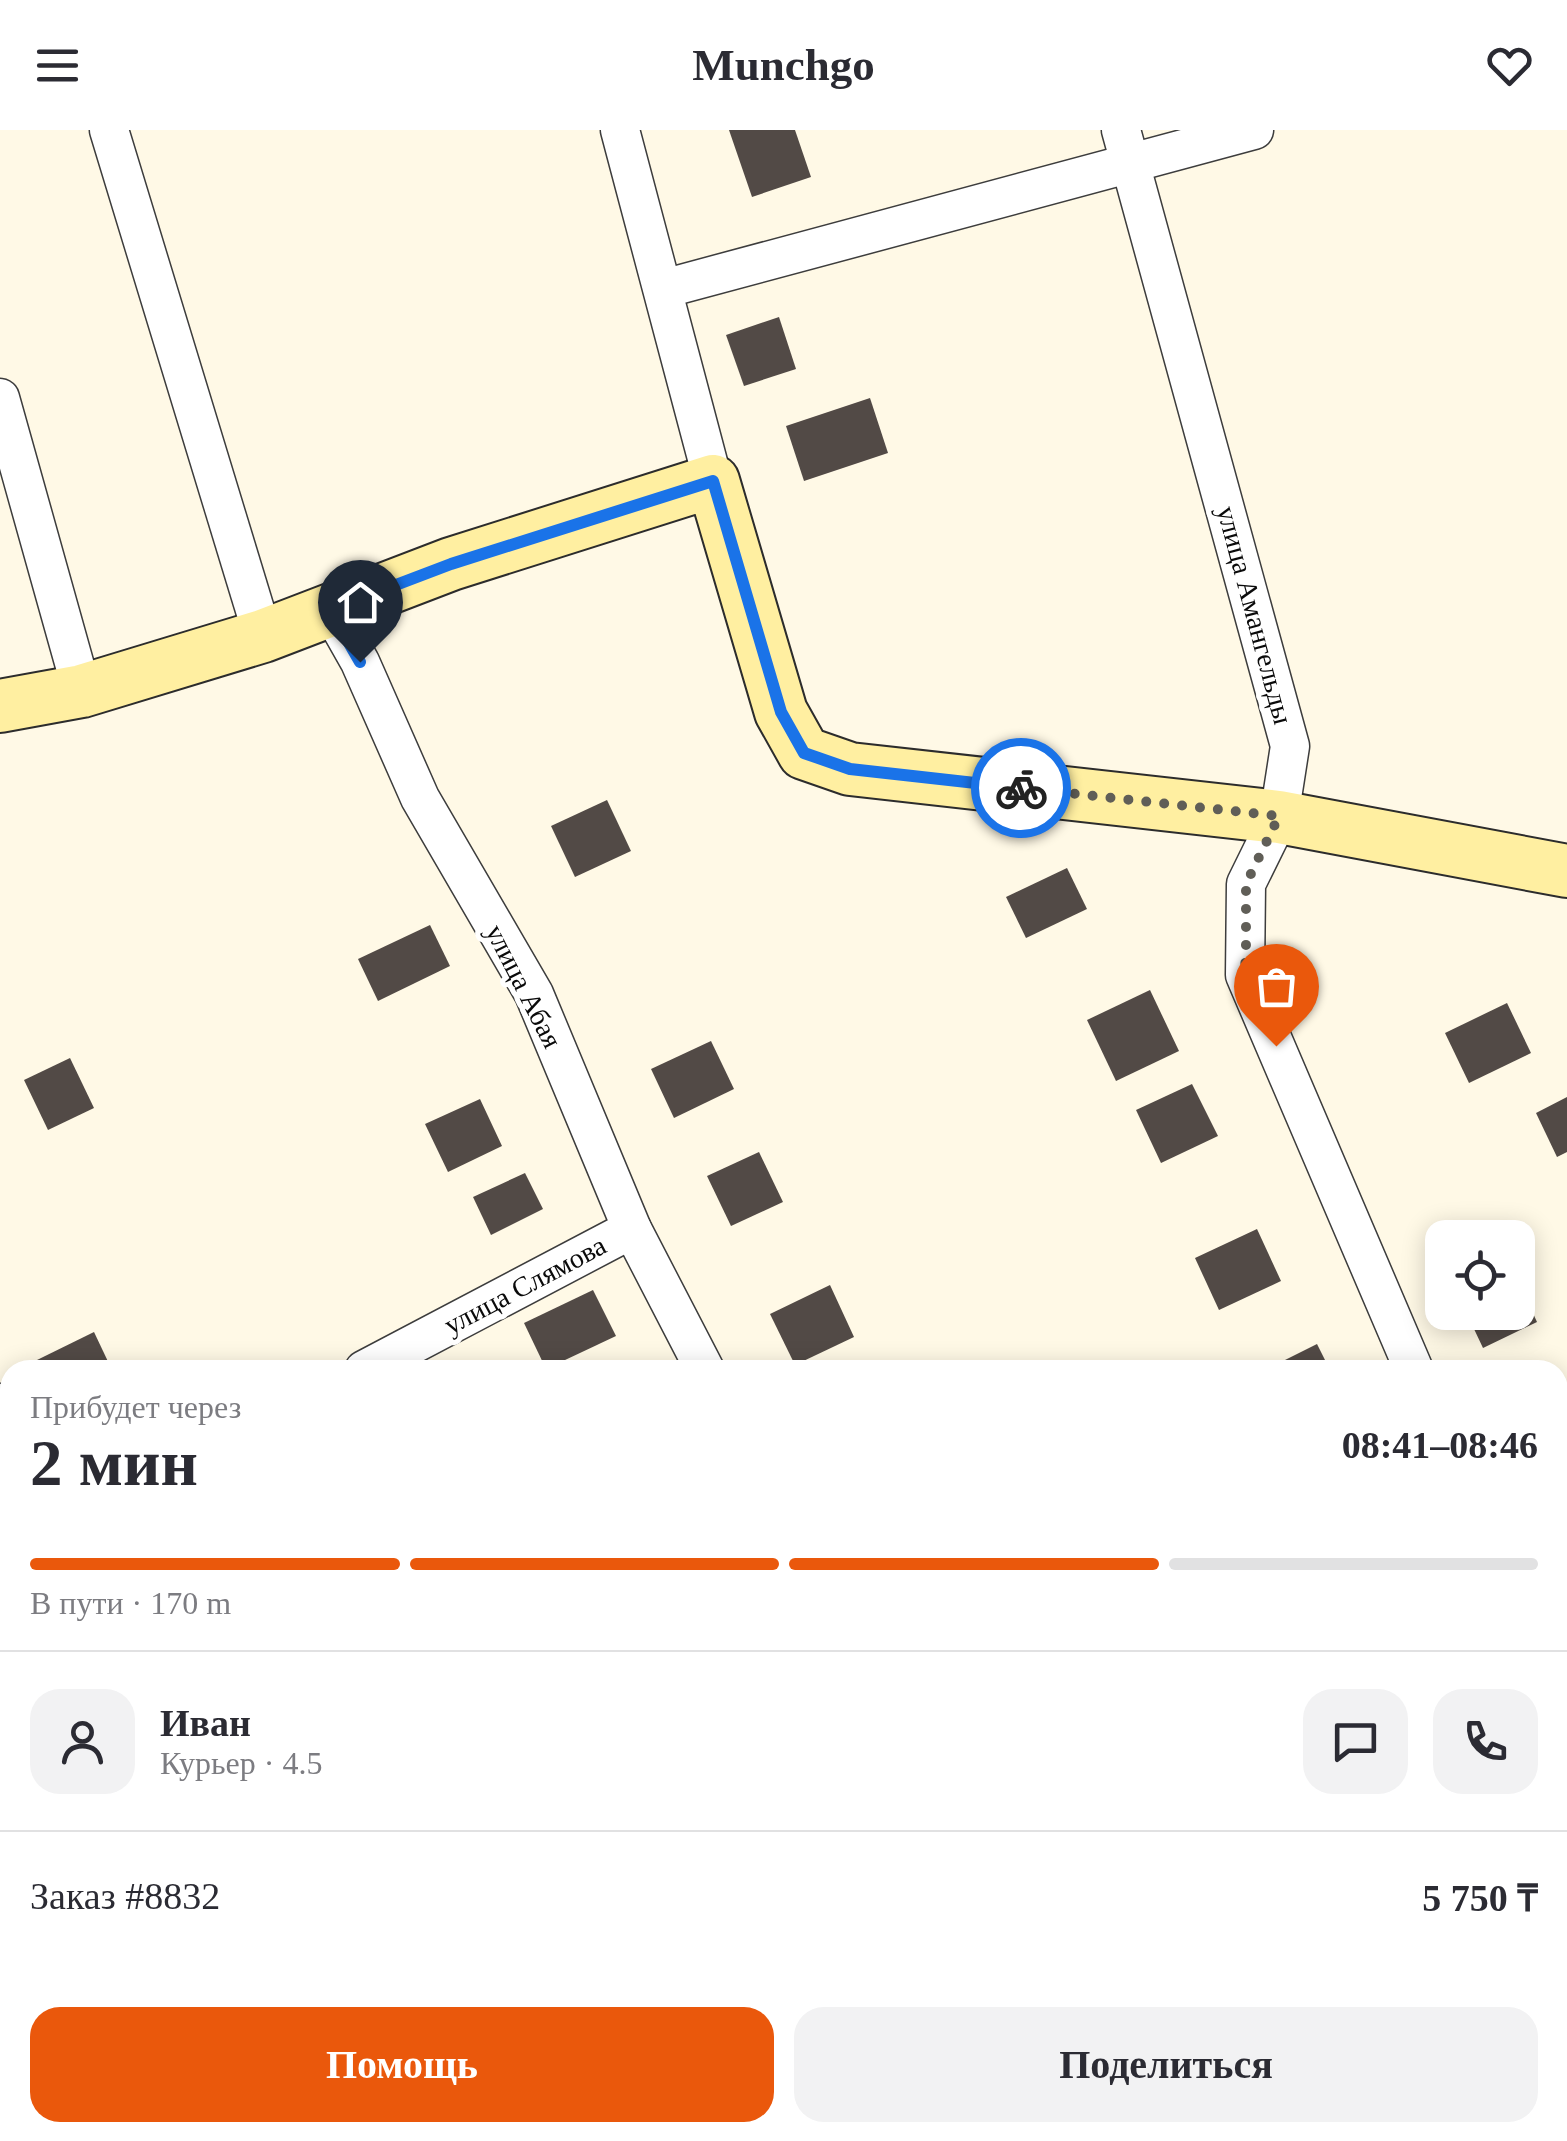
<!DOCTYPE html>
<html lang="ru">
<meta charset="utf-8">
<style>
:root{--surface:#fff;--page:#f2f2f3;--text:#2b2b33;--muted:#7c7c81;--line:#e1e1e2;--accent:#ea580c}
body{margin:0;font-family:"Times New Roman",serif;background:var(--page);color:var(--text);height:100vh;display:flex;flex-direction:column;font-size:38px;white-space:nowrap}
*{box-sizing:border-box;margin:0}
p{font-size:32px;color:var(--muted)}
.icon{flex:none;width:55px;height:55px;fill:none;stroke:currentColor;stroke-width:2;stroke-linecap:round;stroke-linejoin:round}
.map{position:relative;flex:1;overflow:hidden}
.drawer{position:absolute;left:0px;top:1230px;width:1568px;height:782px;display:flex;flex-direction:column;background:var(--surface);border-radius:30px 30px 0 0;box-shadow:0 5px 25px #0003}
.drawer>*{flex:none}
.buttons{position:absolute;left:1425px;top:1090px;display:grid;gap:20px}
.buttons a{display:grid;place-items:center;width:110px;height:110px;border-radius:20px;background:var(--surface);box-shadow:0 5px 25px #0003;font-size:50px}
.pin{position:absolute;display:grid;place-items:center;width:85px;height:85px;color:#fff;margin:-102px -42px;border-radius:50% 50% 50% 0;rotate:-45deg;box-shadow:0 0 10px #0007}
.pin .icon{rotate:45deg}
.courier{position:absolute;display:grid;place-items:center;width:100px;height:100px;margin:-50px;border:8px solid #1a73e8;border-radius:50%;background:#fff;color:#222;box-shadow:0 2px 12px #0007}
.overview em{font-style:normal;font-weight:600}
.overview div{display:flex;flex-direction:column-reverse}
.overview{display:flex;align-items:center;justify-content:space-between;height:170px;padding:0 30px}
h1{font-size:65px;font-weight:600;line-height:75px}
.bar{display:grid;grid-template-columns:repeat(4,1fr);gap:15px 10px;align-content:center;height:120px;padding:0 30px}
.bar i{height:12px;border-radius:8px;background:var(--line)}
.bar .selected{background:var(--accent)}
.bar p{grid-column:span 4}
.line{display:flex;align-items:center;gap:25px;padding:0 30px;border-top:2px solid var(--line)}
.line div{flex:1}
.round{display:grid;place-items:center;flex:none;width:105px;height:105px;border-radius:30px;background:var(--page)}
.action{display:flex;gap:20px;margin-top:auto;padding:20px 30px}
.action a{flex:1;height:115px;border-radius:30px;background:var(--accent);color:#fff;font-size:40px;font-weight:600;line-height:115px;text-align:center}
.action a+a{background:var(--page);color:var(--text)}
header{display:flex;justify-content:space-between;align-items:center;height:130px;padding:0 30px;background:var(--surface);font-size:45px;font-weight:600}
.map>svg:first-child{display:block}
</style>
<header><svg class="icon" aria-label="menu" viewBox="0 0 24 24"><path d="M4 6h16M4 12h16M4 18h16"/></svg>Munchgo<svg class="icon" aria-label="heart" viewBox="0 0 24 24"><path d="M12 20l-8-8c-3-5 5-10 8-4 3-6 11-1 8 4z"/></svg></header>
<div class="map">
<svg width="1567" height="2011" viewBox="0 0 1567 2011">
<rect width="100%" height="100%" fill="#fff9e6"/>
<g fill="#524a46">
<path d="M729,0h66l16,47 -59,20z"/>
<path d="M779,187l17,52 -52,17 -18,-51z"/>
<path d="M870,268l18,55 -84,28 -18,-55z"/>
<path d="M607,670l24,51 -56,26 -24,-51z"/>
<path d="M1067,738l20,41 -61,29 -20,-41z"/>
<path d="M430,795l20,41 -72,35 -20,-42z"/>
<path d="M1150,860l29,61 -63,30 -29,-61z"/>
<path d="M1507,873l24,50 -62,30 -24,-50z"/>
<path d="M711,911l23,48 -60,29 -23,-49z"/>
<path d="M70,928l24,50 -46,22 -24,-50z"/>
<path d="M1192,954l26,52 -57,27 -25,-53z"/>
<path d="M1567,967v55l-10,5 -21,-44z"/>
<path d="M480,969l22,47 -54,26 -23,-48z"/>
<path d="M759,1022l24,50 -52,24 -24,-50z"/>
<path d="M525,1043l18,36 -52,26 -18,-38z"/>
<path d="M1257,1099l24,52 -62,29 -24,-52z"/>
<path d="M1518,1151l19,41 -54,26 -17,-36h52z"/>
<path d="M830,1155l24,52 -59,28 -25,-51z"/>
<path d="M593,1160l23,46 -70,33 -22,-46z"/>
<path d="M94,1202l18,38h-70l-5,-10z"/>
<path d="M1317,1214l13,26h-65z"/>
<path d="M10,1451v59l-10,4v-59z"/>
<path d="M1567,1769v70l-9,5v-70z"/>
<path d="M213,2002h71l5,9h-72z"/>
<path d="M958,2002h70l4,9h-70z"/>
<path d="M1208,2002h53l4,9h-75z"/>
</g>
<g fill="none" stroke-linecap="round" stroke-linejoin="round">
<defs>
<g id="street">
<path d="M109,0l154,506"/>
<path d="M620,0l93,351"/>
<path d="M1121,0l169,616 -11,71 -33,67 -1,91 169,395"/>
<path d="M663,159l591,-159"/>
<path d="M0,268l82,293"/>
<path d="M330,479l30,53 60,136 114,196 98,235 73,141"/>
<path d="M364,1240l268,-141"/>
<path d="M0,1273l10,20"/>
<path d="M0,1430l10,-5"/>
<path d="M1558,1575l9,23"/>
<path d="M307,2002l5,9"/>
<path d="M1094,2002l5,9"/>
</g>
<path id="secondary" d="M0,576l82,-15 181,-55 188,-72 262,-83 68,231 23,41 46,16 429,48 288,54"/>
</defs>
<use href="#street" stroke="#3d3d3d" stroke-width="41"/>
<use href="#secondary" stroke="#2c2c2c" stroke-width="56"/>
<use href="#street" stroke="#fff" stroke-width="38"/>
<use href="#secondary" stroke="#ffefa1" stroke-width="52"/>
</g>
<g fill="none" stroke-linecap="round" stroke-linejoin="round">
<path stroke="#605e57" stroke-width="10" stroke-dasharray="0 18" d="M1021,658l258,28 -33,68v60l-1,30 31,72"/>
<path stroke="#1a73e8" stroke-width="12" d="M360,532l-30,-52 121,-46 262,-83 68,231 23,41 46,16 171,19"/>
</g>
<g text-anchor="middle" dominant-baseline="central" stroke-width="10" stroke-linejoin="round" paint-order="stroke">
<g font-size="28" fill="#0a0a0a" stroke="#fff">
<text transform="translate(1255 485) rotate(75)">улица Амангельды</text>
<text transform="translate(524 856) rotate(63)">улица Абая</text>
<text transform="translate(525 1155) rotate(-28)">улица Слямова</text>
</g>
</g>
</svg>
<div class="buttons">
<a><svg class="icon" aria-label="locate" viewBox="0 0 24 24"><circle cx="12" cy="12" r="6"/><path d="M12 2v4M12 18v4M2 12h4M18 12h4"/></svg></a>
</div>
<div class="pin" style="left:1276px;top:916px;background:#ea580c"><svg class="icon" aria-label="bag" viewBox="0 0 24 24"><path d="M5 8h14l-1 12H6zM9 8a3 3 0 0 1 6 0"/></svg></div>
<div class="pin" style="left:360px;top:532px;background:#1f2937"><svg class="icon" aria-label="home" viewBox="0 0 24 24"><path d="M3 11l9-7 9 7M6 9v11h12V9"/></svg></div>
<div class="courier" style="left:1021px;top:658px"><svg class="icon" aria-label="bike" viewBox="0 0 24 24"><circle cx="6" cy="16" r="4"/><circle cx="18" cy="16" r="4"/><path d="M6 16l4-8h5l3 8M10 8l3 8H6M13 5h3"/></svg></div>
<section class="drawer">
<div class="overview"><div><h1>2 мин</h1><p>Прибудет через</p></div><em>08:41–08:46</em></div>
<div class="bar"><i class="selected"></i><i class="selected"></i><i class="selected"></i><i></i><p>В пути · 170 m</p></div>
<div class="line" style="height:180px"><a class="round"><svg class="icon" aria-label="person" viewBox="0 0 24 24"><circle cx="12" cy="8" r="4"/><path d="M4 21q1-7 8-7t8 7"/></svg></a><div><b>Иван</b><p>Курьер · 4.5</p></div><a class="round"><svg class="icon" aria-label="chat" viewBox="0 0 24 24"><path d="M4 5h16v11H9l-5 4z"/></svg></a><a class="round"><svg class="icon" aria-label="phone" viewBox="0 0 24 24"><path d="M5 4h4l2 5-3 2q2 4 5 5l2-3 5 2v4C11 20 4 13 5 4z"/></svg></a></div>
<div class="line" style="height:130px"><div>Заказ #8832</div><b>5 750 ₸</b></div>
<div class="action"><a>Помощь</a><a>Поделиться</a></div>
</section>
</div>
